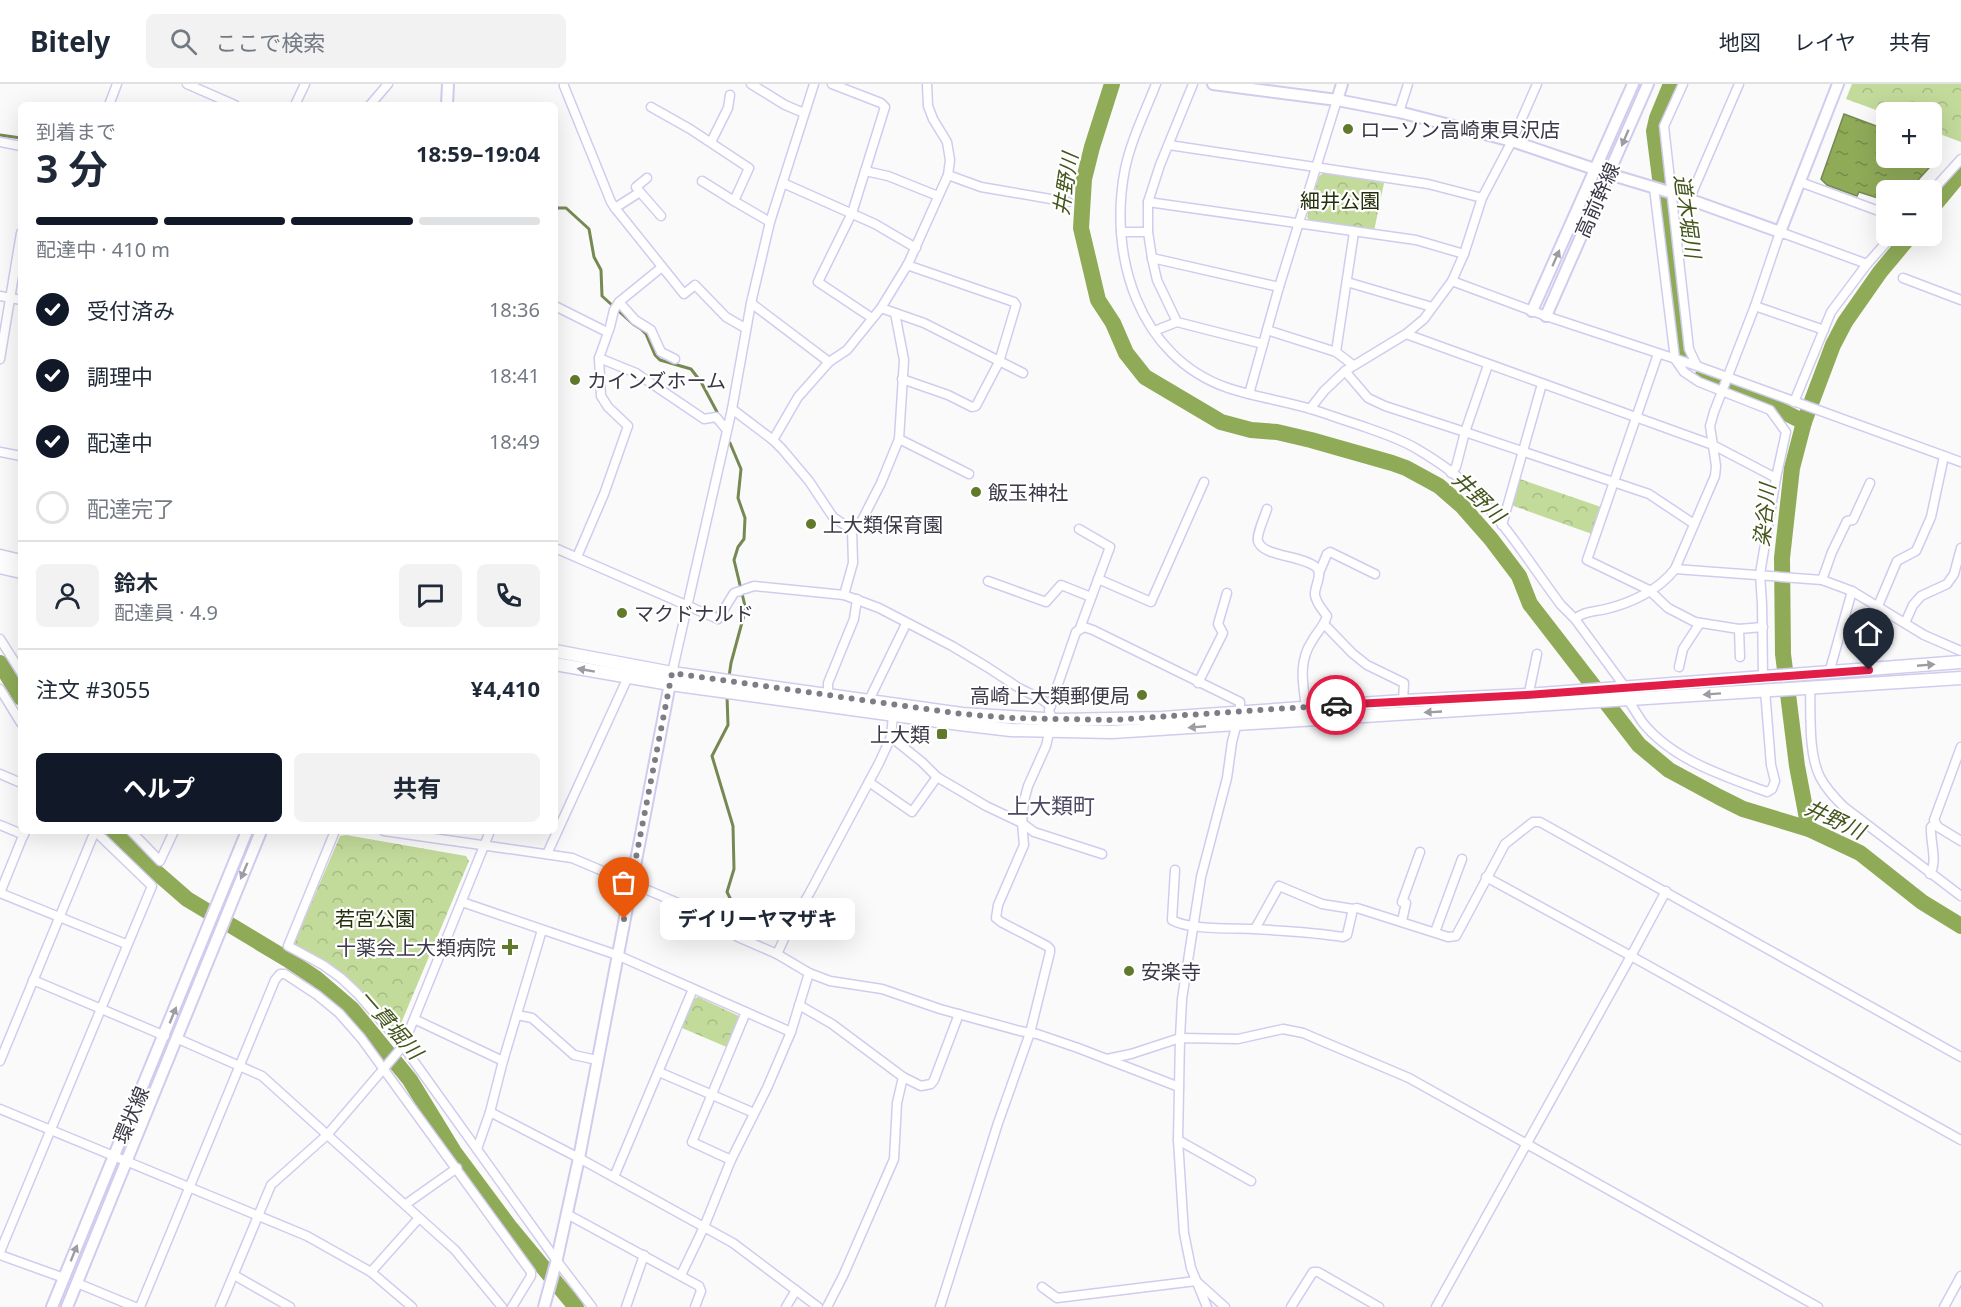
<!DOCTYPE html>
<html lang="ja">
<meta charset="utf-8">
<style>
:root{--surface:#fff;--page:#f2f2f3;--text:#1f2937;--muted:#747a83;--line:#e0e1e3;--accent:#111827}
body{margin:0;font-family:"Noto Sans","Noto Sans JP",sans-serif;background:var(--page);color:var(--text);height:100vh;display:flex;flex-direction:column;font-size:22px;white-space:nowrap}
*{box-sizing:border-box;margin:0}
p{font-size:20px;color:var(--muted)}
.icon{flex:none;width:33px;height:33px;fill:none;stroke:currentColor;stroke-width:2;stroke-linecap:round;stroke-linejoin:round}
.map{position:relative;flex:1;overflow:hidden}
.drawer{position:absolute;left:18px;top:18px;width:540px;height:732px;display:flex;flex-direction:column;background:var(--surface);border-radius:9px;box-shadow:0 6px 24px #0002}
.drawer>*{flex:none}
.fabs{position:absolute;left:1876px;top:18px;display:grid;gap:12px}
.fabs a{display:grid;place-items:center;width:66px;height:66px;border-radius:9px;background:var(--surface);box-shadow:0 6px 24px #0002;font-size:30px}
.pin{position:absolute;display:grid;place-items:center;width:51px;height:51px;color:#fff;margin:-62px -26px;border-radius:50% 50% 50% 0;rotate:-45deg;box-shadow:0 0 6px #0007}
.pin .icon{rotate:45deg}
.courier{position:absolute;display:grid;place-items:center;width:60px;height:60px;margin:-30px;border:4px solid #e11d48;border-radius:50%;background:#fff;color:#222;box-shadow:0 2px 8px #0007}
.bubble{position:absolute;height:42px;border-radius:9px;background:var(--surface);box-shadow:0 6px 24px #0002;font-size:20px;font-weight:700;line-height:42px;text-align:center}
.headline em{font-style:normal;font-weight:700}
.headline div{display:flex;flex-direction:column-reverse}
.headline{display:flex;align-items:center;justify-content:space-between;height:102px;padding:0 18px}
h1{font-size:39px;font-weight:700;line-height:45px}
.bar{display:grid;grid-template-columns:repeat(4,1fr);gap:9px 6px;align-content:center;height:72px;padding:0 18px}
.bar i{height:8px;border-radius:4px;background:var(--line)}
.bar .current{background:var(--accent)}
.bar p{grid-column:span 4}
.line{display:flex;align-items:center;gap:15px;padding:0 18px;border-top:2px solid var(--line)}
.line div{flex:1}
.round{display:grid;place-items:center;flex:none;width:63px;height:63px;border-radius:9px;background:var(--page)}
ol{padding:0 18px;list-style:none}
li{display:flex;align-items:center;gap:18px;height:66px}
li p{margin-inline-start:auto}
li .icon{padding:6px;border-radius:50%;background:var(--accent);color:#fff;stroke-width:4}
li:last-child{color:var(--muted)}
li i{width:33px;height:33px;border:3px solid var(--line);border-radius:50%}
.button{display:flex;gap:12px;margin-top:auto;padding:12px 18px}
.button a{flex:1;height:69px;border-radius:9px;background:var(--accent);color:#fff;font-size:24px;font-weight:700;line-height:69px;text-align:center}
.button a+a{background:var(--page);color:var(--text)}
header{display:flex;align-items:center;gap:36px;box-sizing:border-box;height:84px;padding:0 30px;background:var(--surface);border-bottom:2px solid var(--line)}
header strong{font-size:28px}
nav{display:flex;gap:33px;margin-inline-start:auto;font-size:21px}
.search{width:420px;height:54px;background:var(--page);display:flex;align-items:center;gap:15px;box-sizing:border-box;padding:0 21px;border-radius:9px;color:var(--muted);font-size:22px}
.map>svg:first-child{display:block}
</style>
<header>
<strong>Bitely</strong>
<div class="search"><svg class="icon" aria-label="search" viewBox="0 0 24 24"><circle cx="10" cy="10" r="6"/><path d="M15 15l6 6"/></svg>ここで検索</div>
<nav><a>地図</a><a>レイヤ</a><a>共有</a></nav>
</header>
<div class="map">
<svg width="1961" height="1223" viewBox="0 0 1961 1223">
<defs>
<pattern id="park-crowns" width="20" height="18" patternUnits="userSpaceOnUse" patternTransform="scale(1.5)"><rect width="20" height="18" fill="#c2da9a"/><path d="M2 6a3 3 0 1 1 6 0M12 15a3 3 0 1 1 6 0" fill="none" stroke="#a8bc86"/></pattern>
<pattern id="water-ripples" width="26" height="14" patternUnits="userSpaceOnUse" patternTransform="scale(1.5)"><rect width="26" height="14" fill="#8fab58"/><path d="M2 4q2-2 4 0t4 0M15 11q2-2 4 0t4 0" fill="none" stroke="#768c4b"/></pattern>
</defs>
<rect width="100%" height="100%" fill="#fafafa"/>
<g fill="url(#park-crowns)">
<path d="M1852,0h109v58l-29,-11v-19h-45v2l-41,-15z"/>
<path d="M1325,88l59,11 -10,48 -64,-9 -3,-5 12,-41z"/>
<path d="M1520,395l81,28 -9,27 -81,-29z"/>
<path d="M346,751l120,21 3,5 -72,172 -37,-42 -67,-45 47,-110z"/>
<path d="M698,913l41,19 1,5 -11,27 -47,-20 11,-29z"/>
</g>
<path fill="url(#water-ripples)" stroke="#768953" stroke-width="1.5" d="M1844,30l43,16v28l45,-1 5,2 -28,31h-22v11l-28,-9 -2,4 -30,-11 -6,-6z"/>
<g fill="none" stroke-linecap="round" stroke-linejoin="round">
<g stroke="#768953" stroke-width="3">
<path d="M0,51l21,3"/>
<path d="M555,124h11l23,21 5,28 7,13 1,26 31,28 8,5 5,5 9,21 5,5 31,9 10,13 16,30"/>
<path d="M729,593l2,-14 13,-48 1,-9 -11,-46 4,-13 6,-8 1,-21 -7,-20 3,-29 -11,-26"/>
<path d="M727,612l1,29 -16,31 21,70 1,43 -7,23 10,20 -1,18"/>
</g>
<g stroke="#8fab58" stroke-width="16">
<path d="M1112,0l-20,63 -8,32 -3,49 17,72 15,23 13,30 19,24 76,45 30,8 26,2 34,8 81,23 14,5 33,18 23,20 29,33 28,37 11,28 109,141 30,25 50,27 24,12 66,20 51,24 62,49 39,24"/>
<path d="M1671,0l-14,34 -3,13 28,221 2,5"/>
<path d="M1932,124l29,-35"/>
<path d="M1702,293l72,30 30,15"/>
<path d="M0,579l21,35"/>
<path d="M1809,745l-12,-63 -14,-112 -1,-96 10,-90 12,-46 29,-77 12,-23 35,-50 30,-36"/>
<path d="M113,747l27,27 47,41 103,62 27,18 35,30 58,71 44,72 55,74 67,81"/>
</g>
<defs>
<g id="minor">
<path d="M187,0l48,21"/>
<path d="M751,0l34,21 19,8"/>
<path d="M832,0l49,19 4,4 -33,106 -34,69 54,36"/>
<path d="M1156,0c-11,28 -25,56 -31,85 -17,86 13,188 103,219 27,9 56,13 83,21 16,5 32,11 48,16 20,7 40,13 58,24 22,13 44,28 61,47 31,33 56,73 83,109l14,14 50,68"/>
<path d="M1193,0l-33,81 -12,37v30l4,26 5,22 20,42 86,22"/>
<path d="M1683,0l-19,42 25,223 8,17"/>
<path d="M564,2l47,116 4,6 69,86 11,-9 31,32 19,11"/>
<path d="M109,21l8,-21"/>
<path d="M295,21l10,-21"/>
<path d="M370,21l18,-21"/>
<path d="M651,23l39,22 59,39 -15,33 36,21"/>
<path d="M1399,28l9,-28"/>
<path d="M0,58l21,4"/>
<path d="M711,58l17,-34 2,-13"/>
<path d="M1169,61l259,39 54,14"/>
<path d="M865,87l23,5 50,20"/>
<path d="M948,91l33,12 87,15"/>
<path d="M702,97l32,20"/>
<path d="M1800,98l87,32"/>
<path d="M783,99l92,41 41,24"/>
<path d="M1654,104l21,171 9,13 15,10 71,28 16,22 -10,46 -16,96 2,30 1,73"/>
<path d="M1932,107l29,-32"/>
<path d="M640,108l21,24"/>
<path d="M1689,116l50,-116"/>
<path d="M1148,118l268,38 48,14"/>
<path d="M615,124l25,-16 -4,-5 11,-9"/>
<path d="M1121,148h27"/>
<path d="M1152,174l127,29"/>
<path d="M1903,194l58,22"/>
<path d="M1452,197l94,35 151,50 264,96"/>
<path d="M1347,198l85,25"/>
<path d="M0,212l21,4"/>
<path d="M619,218l16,18 16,10 10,22 14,7"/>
<path d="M751,219l78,59"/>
<path d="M555,222l52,26"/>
<path d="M1755,222l69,24"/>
<path d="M881,224l43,15 99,50"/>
<path d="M1267,246l69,22 17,13"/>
<path d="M1154,247l23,-9"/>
<path d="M1406,250l307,111 63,33"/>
<path d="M1336,268l18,-120"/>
<path d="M1658,270l-71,206 62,30 19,18 27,14 44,7 24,-2"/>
<path d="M599,274l37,15 68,46 12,-2 10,12"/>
<path d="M0,275l21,-126"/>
<path d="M1345,287l23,27 17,8 80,26 23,-67"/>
<path d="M902,295l46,16 24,12 4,-1 23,-44 17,-57 -2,-3 -107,-37"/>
<path d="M1249,310l30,-107 58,-187"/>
<path d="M1794,318l37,-90 36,-48 25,-28"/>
<path d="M732,325l41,31 9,9 27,32 24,36 19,13"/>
<path d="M1310,325l14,-18 21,-20 61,-37 18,-15 28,-38 12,-27 18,-56 30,-57 25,-57"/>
<path d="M899,355l70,35"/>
<path d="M773,356l25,-43 31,-35 18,-12 34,-42 27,-44 40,-89 2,-15 -3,-18 -14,-23 -5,-13 -1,-22"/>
<path d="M0,368l21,4"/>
<path d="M1451,389l5,-6 9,-35 184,62 45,30"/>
<path d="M1267,425c-2,7 -11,26 -9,32 4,16 46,14 59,27 6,7 -3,19 -2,27 1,8 7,14 12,21 -3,10 -10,16 -15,25 -14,21 -9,43 -6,66"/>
<path d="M1502,441l40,-141"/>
<path d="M1079,445l31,18 -30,81"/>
<path d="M852,446l7,-4 22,-43 18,-44 5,-79 -9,-47"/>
<path d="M555,464l163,71 16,-26 6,-2"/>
<path d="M577,473l27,-63 24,-68 -20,-19 -7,-11 -2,-38 11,-31 4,-17 5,-8 43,-35"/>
<path d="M1675,485l147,11 30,11 72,44 37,16"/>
<path d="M1319,489l8,-19 3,-2 45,22"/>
<path d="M1098,495l53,23 53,-120"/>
<path d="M1822,496l10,-28 15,-31 6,-1 17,-37"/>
<path d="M988,497l58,21 15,-17 30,12"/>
<path d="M745,505l9,-3 90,9 35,13 73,38 35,21 32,21 22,11 10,7"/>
<path d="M844,511l9,-32 -1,-33"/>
<path d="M1878,522l19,-45 19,-10 15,-34 13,-61"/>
<path d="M1575,535c9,-8 19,-7 31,-10 25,-6 53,-19 69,-40l40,-93 1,-10 -6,-40 4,-14 41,-106 25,-74 87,32"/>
<path d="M1905,539l8,-18 8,-9 26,-12 7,-10 7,-26"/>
<path d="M1324,540l28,29 15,12 37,18 -1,18"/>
<path d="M1739,545l1,28"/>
<path d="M0,555l21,33"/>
<path d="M1679,583l4,-18 17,-26"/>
<path d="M672,589l60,-264 19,-106 19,-81 44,-138"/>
<path d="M1829,589l23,-82"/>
<path d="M1198,599l25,-50 -5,-9 9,-31"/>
<path d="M1810,603c1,27 -2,66 10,90 6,12 15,21 24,30l117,89"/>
<path d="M0,605l21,34"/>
<path d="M828,610v-11l26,-64 3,-20"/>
<path d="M1528,613l9,-43"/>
<path d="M869,616l37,-76"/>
<path d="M1628,616c5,7 10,16 15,23 30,37 81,53 124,69l5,-3 3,-8 -4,-16 -6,-75"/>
<path d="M891,653l31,25 15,15"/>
<path d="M1961,663l-27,73 4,7 23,14"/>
<path d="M0,690l21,9"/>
<path d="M869,698l43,30 25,-35 49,29 36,17 12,9 68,22"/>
<path d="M0,741l24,10"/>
<path d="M131,747l29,30 14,-30"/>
<path d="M335,747l-47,115 35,19 18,13 16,15 46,53 154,215 35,46"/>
<path d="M384,747l188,27 139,59 27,20 39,17 32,19 21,8 52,8 58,20 80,22 17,3 41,14 101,39"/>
<path d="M547,770l81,-177"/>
<path d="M1175,786l-3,50c16,10 62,8 83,9 29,2 59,3 88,8l4,-2 6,-26 4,-1 91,29 8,-1 49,-92 28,-22h7l421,235"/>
<path d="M1930,790c8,-14 0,-31 1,-47l4,-3"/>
<path d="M1486,793l145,79 330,184"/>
<path d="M0,809l126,51"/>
<path d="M0,809l25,-62"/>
<path d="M462,818l155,53 174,77"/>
<path d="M1402,837l4,-18 -4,-1 18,-50"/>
<path d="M1255,845l24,-43 43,18 31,5"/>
<path d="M1435,848l27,-73"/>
<path d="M777,870l12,-26 20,-34 70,-131 12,-26 2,-22"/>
<path d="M33,896l132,56"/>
<path d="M799,921l33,19 71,53 18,9 10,-2 3,-4 25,-66"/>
<path d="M517,931l15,3 42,37 23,5"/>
<path d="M414,935l89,42"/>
<path d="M176,954l86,38 193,174 47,57"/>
<path d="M1107,975l24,-5 49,-16 58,1 45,-10 20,4 106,45 409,229"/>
<path d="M0,977l95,-230"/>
<path d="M659,988l95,41"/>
<path d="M0,1025l307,127 64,36 41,35"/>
<path d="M490,1028l89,46 154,85 85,64"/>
<path d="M1178,1056l73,41"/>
<path d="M477,1065l13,-37 13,-51 39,-131"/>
<path d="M731,1076l-39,-18 54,-130"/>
<path d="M614,1093l79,-188"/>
<path d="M406,1120l51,-36"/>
<path d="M567,1130l132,72 2,5 -6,16"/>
<path d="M0,1168l152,-366 -57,-55"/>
<path d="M0,1171l64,23"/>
<path d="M371,1188l48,-54"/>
<path d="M234,1191l56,32"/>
<path d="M681,1191l23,-48 27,-67 36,-72 24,-56 18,-59"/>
<path d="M77,1199l58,24"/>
<path d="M1042,1203l15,11 139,-17 29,26"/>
<path d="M140,1223l135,-327 5,-6h5l32,21 22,18 22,25 170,234v4l-19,31"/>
<path d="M220,1223l51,-122 56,-50 76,-89 87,-215"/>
<path d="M626,1223l18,-52"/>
<path d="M786,1223l10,-17"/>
<path d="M827,1223l16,-31 51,-117 3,-56 6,-26"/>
<path d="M940,1223l58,-184 32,-90 20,-81v-3l-3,-3 -46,-24 -5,-4 2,-13 26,-60 -2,-22 2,-22 4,-15 18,-40 6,-26 -3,-10 27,-78 8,-5 9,3 147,72v9l-8,31 -5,36 -26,99 -19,122 -2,39 -2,102 6,93 7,35 16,39"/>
<path d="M1291,1223l22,-35h5l61,35"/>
<path d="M1436,1223l195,-351 35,-65"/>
<path d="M1944,1223l17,-31"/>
</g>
<g id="tertiary">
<path d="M1213,0l124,16 62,12 113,29 97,33 60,18 111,40 58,-148"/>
<path d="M1337,16l5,-16"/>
<path d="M447,21l1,-21"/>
<path d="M1532,227l101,-227"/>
<path d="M1546,232l102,-232"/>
<path d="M52,1223l195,-476"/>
<path d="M67,1223l194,-476"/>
<path d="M544,1223l12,-44 23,-105 92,-480"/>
</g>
<g id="primary">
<path d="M0,472l21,5"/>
<path d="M0,483l21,5"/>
<path d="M555,567l117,22 290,41 98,6 102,-2 241,-17 124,-6 434,-33"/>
<path d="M555,580l115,20 290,40 51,6 101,2 849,-54"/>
</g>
</defs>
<use href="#minor" stroke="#d1ccee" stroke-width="11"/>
<use href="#tertiary" stroke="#d1ccee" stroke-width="14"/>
<use href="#primary" stroke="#d1ccee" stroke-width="15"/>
<use href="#minor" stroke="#fff" stroke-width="8"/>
<use href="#tertiary" stroke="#fff" stroke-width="10"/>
<use href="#primary" stroke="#fff" stroke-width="12"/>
</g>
<defs><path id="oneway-solid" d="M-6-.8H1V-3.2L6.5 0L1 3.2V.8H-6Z" transform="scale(1.5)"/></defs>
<g fill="#9d9ca3">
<use href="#oneway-solid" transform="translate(1625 54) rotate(113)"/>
<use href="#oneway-solid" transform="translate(1556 174) rotate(-66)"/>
<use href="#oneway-solid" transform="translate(1926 581) rotate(-5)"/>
<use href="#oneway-solid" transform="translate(586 586) rotate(-170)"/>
<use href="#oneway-solid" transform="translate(1712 610) rotate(176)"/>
<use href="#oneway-solid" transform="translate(1433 628) rotate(177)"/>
<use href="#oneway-solid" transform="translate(1197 643) rotate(175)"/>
<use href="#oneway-solid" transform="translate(244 787) rotate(113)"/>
<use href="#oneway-solid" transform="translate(173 931) rotate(-68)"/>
<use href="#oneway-solid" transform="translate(74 1169) rotate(-68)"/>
</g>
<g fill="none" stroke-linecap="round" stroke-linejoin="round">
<path stroke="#7e7d86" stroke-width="6" stroke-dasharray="0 10.8" d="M624,835l48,-246 290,41 49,4 101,2 224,-15"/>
<path stroke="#e11d48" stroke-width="8" d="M1336,621l191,-10 342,-25"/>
</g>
<g fill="#60792b" stroke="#fff" stroke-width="2">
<circle cx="1348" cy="45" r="6"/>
<circle cx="575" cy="296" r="6"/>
<circle cx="976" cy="408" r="6"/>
<circle cx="811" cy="440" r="6"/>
<circle cx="622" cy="529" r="6"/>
<circle cx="1142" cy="611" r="6"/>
<rect x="936" y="644" width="12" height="12" rx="3"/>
<path d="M507 854h6v6h6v6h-6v6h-6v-6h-6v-6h6z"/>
<circle cx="1129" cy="887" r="6"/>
</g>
<g text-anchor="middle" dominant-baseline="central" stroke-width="4.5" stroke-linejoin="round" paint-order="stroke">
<g font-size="20" fill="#3b3947" stroke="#fff" text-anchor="start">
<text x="1360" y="45">ローソン高崎東貝沢店</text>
<text x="587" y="296">カインズホーム</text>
<text x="988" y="408">飯玉神社</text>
<text x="823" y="440">上大類保育園</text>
<text x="634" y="529">マクドナルド</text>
<text x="1130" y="611" text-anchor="end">高崎上大類郵便局</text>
<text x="930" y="650" text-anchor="end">上大類</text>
<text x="496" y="863" text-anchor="end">十薬会上大類病院</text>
<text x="1141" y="887">安楽寺</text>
</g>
<g font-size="20" fill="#242f0b" stroke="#fff">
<text x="1340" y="116">細井公園</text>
<text x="375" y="834">若宮公園</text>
</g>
<g font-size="20" fill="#3b3947" stroke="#fff">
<text transform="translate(1597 116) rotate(-66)">高前幹線</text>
<text transform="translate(131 1031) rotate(-67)">環状線</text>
</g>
<g font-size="21" font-style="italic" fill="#44561c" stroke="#fff">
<text transform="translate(1065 100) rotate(-81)">井野川</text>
<text transform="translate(1688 132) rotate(82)">道木堀川</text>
<text transform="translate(1479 413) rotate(44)">井野川</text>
<text transform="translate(1764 431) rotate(-84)">染谷川</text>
<text transform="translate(1835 735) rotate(25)">井野川</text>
<text transform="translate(391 940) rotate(49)">一貫堀川</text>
</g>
<g font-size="22" fill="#4e4a66" stroke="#fff">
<text x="1051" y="721">上大類町</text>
</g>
</g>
</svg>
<div class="fabs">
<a>+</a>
<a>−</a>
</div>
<div class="pin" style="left:624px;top:835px;background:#ea580c"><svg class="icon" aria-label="bag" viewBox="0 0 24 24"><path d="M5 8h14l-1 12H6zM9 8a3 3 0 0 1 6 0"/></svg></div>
<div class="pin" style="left:1869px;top:586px;background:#1f2937"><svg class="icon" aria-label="home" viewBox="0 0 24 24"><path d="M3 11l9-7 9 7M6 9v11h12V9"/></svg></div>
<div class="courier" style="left:1336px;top:621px"><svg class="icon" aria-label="car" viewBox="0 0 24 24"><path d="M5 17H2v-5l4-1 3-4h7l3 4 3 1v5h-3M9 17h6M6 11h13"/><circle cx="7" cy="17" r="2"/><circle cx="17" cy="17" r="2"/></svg></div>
<div class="bubble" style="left:660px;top:814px;width:195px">デイリーヤマザキ</div>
<section class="drawer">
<div class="headline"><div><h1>3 分</h1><p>到着まで</p></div><em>18:59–19:04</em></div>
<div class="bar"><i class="current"></i><i class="current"></i><i class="current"></i><i></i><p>配達中 · 410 m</p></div>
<ol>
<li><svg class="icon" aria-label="check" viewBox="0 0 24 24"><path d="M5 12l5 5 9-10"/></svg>受付済み<p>18:36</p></li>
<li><svg class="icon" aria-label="check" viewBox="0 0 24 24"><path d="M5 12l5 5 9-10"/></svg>調理中<p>18:41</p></li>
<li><svg class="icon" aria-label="check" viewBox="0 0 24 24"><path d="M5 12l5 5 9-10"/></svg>配達中<p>18:49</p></li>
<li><i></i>配達完了</li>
</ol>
<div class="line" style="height:108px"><a class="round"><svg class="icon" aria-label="person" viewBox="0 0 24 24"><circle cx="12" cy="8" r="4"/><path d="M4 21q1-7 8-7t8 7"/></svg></a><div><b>鈴木</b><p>配達員 · 4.9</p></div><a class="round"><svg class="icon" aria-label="chat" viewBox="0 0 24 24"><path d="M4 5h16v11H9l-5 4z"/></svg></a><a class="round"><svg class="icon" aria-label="phone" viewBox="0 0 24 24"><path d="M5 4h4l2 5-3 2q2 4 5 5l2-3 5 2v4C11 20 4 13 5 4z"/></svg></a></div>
<div class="line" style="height:78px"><div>注文 #3055</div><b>¥4,410</b></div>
<div class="button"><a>ヘルプ</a><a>共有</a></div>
</section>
</div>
